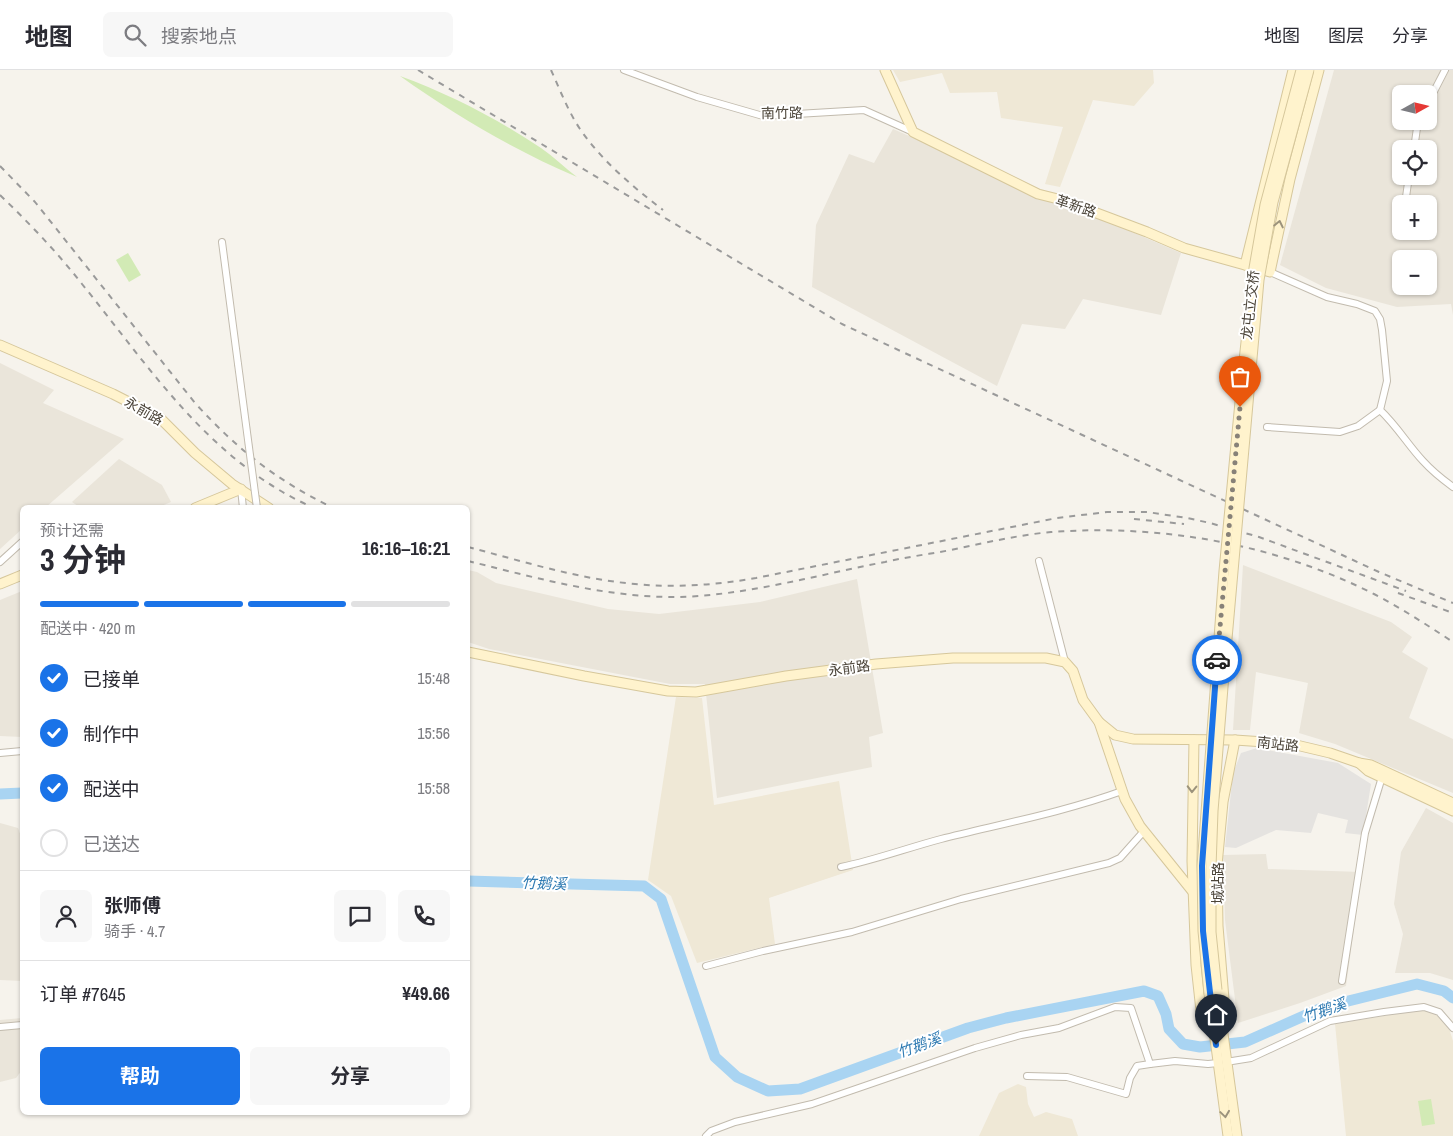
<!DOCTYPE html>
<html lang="zh">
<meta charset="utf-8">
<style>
:root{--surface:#fff;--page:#f7f7f7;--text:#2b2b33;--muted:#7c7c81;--line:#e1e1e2;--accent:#1a73e8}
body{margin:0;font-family:"Archivo Narrow","Noto Sans SC",sans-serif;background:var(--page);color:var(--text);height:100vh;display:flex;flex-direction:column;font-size:19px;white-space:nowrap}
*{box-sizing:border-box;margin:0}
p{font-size:16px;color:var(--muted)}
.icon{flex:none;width:28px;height:28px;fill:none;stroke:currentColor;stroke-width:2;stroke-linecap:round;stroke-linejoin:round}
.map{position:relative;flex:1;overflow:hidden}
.side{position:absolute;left:20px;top:435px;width:450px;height:610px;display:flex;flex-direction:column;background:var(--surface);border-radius:8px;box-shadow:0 1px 4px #0004}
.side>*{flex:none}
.needle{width:32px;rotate:82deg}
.fabs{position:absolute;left:1392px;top:15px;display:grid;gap:10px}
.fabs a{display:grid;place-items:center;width:45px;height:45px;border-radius:8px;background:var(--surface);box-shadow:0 1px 4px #0004;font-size:25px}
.pin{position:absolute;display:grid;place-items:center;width:42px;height:42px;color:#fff;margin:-51px -21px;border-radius:50% 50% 50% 0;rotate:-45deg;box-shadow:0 0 5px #0007}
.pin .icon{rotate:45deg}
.courier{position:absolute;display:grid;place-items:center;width:50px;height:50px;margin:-25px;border:4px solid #1a73e8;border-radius:50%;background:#fff;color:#222;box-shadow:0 1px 6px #0007}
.head em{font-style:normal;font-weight:700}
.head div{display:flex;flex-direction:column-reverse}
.head{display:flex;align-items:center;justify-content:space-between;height:85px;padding:0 20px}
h1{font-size:32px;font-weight:700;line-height:38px}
.bar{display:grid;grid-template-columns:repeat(4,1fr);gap:8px 5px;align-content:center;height:60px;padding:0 20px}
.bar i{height:6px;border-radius:4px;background:var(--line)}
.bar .on{background:var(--accent)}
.bar p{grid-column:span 4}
.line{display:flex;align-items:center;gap:12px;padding:0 20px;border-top:1px solid var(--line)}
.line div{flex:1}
.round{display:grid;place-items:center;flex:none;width:52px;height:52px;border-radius:8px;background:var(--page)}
ol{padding:0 20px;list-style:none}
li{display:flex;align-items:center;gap:15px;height:55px}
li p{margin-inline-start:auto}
li .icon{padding:5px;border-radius:50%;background:var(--accent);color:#fff;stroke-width:4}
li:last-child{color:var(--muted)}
li i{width:28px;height:28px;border:2px solid var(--line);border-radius:50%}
.action{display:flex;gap:10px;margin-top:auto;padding:10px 20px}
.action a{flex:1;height:58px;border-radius:8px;background:var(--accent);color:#fff;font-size:20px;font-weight:700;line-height:58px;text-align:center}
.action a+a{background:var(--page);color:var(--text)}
header{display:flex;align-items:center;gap:30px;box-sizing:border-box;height:70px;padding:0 25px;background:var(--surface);border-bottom:1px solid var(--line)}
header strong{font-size:24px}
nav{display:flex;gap:28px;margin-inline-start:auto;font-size:18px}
.search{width:350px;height:45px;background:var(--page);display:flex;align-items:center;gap:12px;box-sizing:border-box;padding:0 18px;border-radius:8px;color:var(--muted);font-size:19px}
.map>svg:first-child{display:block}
</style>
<header>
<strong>地图</strong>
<div class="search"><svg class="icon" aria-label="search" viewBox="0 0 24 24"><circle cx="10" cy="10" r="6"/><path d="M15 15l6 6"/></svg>搜索地点</div>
<nav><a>地图</a><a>图层</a><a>分享</a></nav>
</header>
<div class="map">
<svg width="1453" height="1066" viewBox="0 0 1453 1066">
<rect width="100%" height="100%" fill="#f6f3ec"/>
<g fill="#eae5da" fill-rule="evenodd">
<path d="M1334,0h119v245l-2,-11 -54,3 -71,-19 -46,-23zM1401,24h28v27h-28zM1401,79h28v27h-28zM1401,134h28v27h-28zM1401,189h28v27h-28z"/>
<path d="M893,59l288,124 -20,62 -78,-16 -18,30 -43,-5 -25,62 -185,-99 4,-62 33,-71 25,9z"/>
<path d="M0,293l54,27 -11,13 81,36 -78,68 -24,1v21l-22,20z"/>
<path d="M119,389l43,26 9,17 -12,5 -78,1 -9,-6z"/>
<path d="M1243,495l148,57 21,15 -10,15 26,16 -19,50 44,21v54l-118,-49 -36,-11 9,-50 -52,-11 -6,58h-17z"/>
<path d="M468,500l9,2 19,11 112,26 51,5 101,-12 97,-23 26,154 -14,4 3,30 -155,31 -12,-114h-35l-181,-35 -21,-7z"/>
<path d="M22,521v146l-22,-1v-136z"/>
<path d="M1426,738l27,15v157l-23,-7h-35l8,-39 -9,-30 7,-52z"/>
<path d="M0,753l18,5 4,11v142l-22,-1z"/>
<path d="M1266,784l2,15 94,3 -16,114 -46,17 -62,20 -13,-103 -2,-65z"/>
<path d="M22,948v52l-6,8 -16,4v-62z"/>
</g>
<g fill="#efe8d6">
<path d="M893,0h260l1,13 -20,23 -41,-6 -33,87 -15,-3 18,-57 -62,-9 -4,-26 -47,1 -8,-20 -42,9z"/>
<path d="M676,627l26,1 12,107 125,-24 14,89 -84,28 6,46 -78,19 -26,-67 -23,-16z"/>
<path d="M1420,940l14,2 14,13 5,16v95h-107l-11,-112z"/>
<path d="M1018,1014l8,3 2,17 6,13 12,-5 26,7 6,17h-99l20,-43z"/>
</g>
<g fill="#d2eab5">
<path d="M400,6c49,18 98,43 141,72 13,9 24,20 36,29 -63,-27 -121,-61 -177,-101z"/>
<path d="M128,183l13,22 -12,7 -13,-22z"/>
<path d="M1431,1029l4,25 -13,2 -4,-25z"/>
</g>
<path fill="#e5e3e0" d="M1257,678l81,15 33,21 -8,51 -18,-2 3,-13 -30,-7 -7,20 -35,-3 -40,18 -11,-1 8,-74 8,-20z"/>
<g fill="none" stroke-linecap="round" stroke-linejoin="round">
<g stroke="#a9d4f2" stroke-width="11">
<path d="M0,724l22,-1"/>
<path d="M468,811l176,5 17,13 54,158 22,20 31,14 32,-2 168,-61 38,-10 138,-27 14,5 8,18 3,15 14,15 17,3 45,-5 79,-35 93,-23 27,7 9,7"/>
</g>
<defs>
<g id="street">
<path d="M624,0l73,27 66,19 101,-6 49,22"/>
<path d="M1429,31l16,-31"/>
<path d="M1414,79l4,-28"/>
<path d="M1405,134l4,-28"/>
<path d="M222,172l16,122"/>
<path d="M1270,202l57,25 30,7 18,7 5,8 2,11 5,51 -7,29c17,16 28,35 43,51 9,10 19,18 30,26"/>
<path d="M1267,357l73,5 18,-6 22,-16"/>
<path d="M241,419l2,19"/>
<path d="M1039,491l26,101"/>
<path d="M0,492l22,-20"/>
<path d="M0,683l22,-2"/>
<path d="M841,797c34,-7 66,-19 100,-28 60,-15 123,-27 181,-48"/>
<path d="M706,896l57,-15 89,-19 109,-33 148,-36 11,-5 24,-27"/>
<path d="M1342,911l23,-148 17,-56"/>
<path d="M0,957l22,-2"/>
<path d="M1226,992l25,-4 79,-37 54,-9 40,-5 15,5 14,16"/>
<path d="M1027,1006l40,1 59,17 4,-16 7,-12 13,-2"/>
<path d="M706,1066l5,-5 24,-9 77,-18 163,-56 46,-13 38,-7 56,-21 16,1 19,56 25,-3 33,3 10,-1"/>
</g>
<g id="secondary">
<path d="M885,0l28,62 125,62 24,6 85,32 37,16 86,24 20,-93 29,-109"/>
<path d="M1245,195l48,-195"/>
<path d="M0,275l113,49 47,24 35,35 37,31 37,24"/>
<path d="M195,438l46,-19"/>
<path d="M0,514l22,-9"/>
<path d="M468,582l116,24 84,15 28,1 90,-16 90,-12 77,-6h93l19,4 8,9 10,29 16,22 16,13 18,4 102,1 57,4 38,9 29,10 12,2 82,38"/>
<path d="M1099,652l26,77 15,27 53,66"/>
<path d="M1194,670l-2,121 4,104 5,46 12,18"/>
<path d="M1359,693l9,8 85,40"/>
<path d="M1217,920l20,146"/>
<path d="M1209,924l19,142"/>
<path d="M1222,958l2,-29 -6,-73 -1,-61 6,-63 12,-62"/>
</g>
</defs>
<use href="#street" stroke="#c2bbae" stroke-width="8"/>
<use href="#secondary" stroke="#d6c79b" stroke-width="11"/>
<use href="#street" stroke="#fff" stroke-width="6"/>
<use href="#secondary" stroke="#fff3cd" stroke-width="9"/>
<g stroke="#9a9a9a" stroke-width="2" stroke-dasharray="6 6" stroke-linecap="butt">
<path d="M418,0l424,254 537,248 74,31"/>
<path d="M551,0c9,20 17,41 29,59 22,32 53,58 83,81"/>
<path d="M0,96l35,36 160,201c44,48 80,76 138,105"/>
<path d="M0,125c29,28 57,57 82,89 69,85 128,178 232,224"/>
<path d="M1134,449l50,5"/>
<path d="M468,477c54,14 110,32 167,37 41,4 81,1 121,-6l301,-60 50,-6h40l40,6 23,5 49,14 147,54"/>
<path d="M468,491c69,17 139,37 211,36 69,-2 138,-22 206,-35 22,-5 44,-8 66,-12 33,-7 67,-15 100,-18 111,-8 224,12 323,62 27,14 53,31 79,48"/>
<path d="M1398,523l55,20"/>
</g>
<defs>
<path id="street-bridge" d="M238,294l19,144"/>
<g id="secondary-bridge">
<path d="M1217,920l-6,-58v-65l2,-56 13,-161 33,-370 14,-78 36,-132"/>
<path d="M1209,924l-6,-63 -1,-65 22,-295 19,-201 11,-102 11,-63 36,-135"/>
</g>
</defs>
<use href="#street-bridge" stroke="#c2bbae" stroke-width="8" stroke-linecap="butt"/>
<use href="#secondary-bridge" stroke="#d6c79b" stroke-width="11" stroke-linecap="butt"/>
<use href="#street-bridge" stroke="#fff" stroke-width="6"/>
<use href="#secondary-bridge" stroke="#fff3cd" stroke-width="9"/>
</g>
<defs><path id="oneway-chevron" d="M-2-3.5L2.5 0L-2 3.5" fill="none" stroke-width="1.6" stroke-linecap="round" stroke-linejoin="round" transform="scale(1.25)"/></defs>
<g stroke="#9c937c">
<use href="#oneway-chevron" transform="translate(1279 154) rotate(-78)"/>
<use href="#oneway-chevron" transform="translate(1192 719) rotate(91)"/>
<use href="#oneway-chevron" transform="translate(1225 1044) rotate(82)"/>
</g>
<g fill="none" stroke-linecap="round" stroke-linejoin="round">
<path stroke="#878178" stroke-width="5" stroke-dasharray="0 9" d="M1217,590l23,-253"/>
<path stroke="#1a73e8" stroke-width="6" d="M1216,975l-13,-114 -1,-65 15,-206"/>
</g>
<g text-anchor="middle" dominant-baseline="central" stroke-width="4" stroke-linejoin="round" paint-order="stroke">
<g font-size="14" fill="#4b4439" stroke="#fff">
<text transform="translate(782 43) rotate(-1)">南竹路</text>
<text transform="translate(1076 136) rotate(19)">革新路</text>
<text transform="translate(1250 235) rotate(-84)">龙屯立交桥</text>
<text transform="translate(144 341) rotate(30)">永前路</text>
<text transform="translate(849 598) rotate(-8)">永前路</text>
<text transform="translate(1278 674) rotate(6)">南站路</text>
<text transform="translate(1218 813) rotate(-90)">城站路</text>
</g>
<g font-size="15" font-style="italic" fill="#2e7ab2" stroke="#fff">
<text transform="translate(544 813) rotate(2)">竹鹅溪</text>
<text transform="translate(1324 940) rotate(-19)">竹鹅溪</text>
<text transform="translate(919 975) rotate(-20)">竹鹅溪</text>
</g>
</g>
</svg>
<div class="fabs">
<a><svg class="needle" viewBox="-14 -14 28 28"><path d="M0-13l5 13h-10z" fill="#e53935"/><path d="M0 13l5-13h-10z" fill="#7c7c81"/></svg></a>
<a><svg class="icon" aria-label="locate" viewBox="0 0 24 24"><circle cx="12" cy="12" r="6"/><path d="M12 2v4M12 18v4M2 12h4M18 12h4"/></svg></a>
<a>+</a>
<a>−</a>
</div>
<div class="pin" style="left:1240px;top:337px;background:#ea580c"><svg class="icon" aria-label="bag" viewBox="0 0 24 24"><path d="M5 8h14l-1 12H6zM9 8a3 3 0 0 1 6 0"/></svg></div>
<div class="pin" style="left:1216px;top:975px;background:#1f2937"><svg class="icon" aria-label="home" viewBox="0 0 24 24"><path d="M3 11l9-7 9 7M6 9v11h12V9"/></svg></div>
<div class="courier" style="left:1217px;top:590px"><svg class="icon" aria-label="car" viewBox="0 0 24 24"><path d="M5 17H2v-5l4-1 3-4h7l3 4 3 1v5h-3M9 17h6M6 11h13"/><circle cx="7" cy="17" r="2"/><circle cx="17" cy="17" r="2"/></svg></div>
<section class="side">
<div class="head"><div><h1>3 分钟</h1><p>预计还需</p></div><em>16:16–16:21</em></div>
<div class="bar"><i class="on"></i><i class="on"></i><i class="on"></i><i></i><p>配送中 · 420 m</p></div>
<ol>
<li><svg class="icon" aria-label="check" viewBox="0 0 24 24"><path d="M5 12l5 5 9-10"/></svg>已接单<p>15:48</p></li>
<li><svg class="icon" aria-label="check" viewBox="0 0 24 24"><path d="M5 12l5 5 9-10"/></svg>制作中<p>15:56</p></li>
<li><svg class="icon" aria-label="check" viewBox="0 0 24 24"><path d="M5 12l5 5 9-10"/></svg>配送中<p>15:58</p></li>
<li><i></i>已送达</li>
</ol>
<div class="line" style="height:90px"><a class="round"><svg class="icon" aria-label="person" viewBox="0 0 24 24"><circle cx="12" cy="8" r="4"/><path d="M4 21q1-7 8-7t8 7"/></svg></a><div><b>张师傅</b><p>骑手 · 4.7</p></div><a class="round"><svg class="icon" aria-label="chat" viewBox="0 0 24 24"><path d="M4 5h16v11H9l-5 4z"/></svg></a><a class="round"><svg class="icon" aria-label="phone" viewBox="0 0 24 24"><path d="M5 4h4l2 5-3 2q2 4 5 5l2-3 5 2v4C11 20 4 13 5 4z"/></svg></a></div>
<div class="line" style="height:65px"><div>订单 #7645</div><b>¥49.66</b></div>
<div class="action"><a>帮助</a><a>分享</a></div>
</section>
</div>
